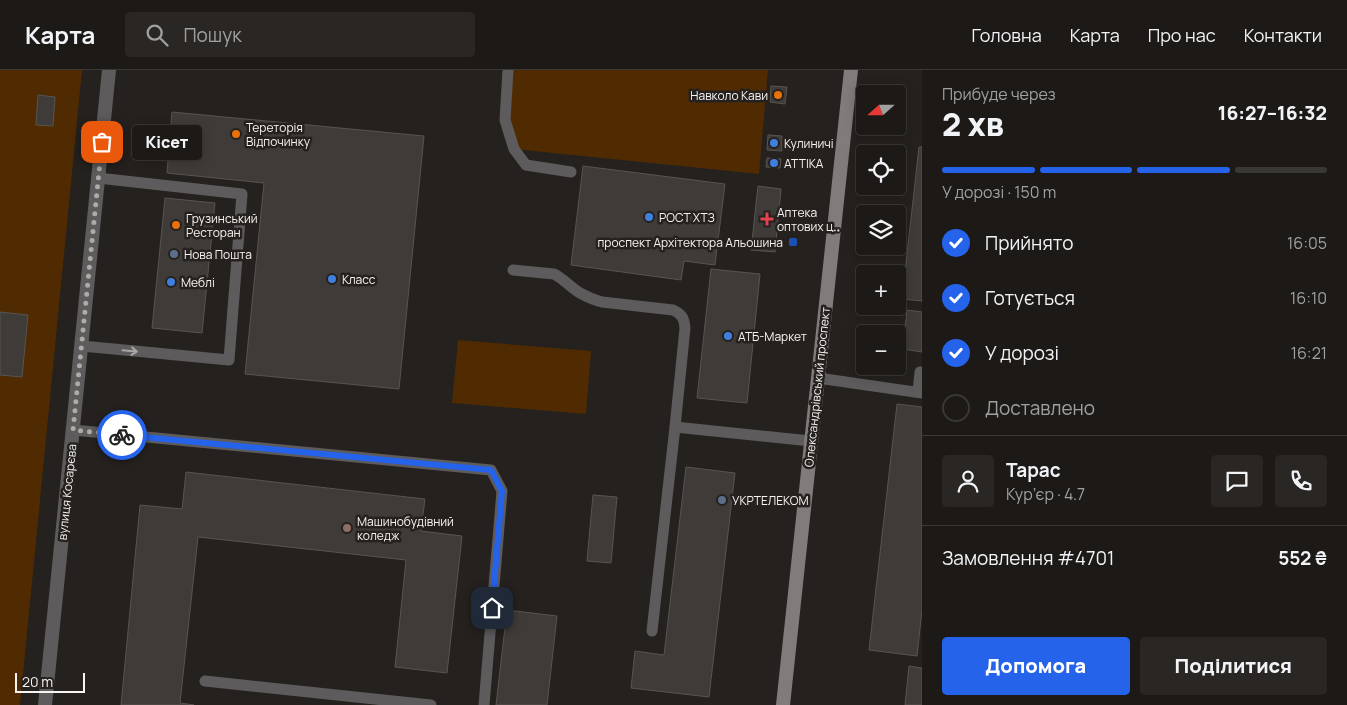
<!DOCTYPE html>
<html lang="uk">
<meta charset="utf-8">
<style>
:root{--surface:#1c1916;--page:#292623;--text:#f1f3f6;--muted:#a0a0a1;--line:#3a3835;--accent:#2563eb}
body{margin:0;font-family:Manrope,sans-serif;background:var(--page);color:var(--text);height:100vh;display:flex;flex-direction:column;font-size:19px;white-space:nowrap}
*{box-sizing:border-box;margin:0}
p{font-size:16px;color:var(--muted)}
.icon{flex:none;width:28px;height:28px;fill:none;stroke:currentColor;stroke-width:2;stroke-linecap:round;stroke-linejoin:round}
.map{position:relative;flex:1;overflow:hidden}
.details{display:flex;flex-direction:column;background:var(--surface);width:425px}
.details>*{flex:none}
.needle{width:32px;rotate:249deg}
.tools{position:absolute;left:856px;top:15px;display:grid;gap:10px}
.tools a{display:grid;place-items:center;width:50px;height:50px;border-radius:5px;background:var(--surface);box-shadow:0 2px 12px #0003,0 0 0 1px var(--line);font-size:25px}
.scale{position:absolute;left:15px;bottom:12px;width:70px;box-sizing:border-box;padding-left:5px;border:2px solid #f6f3f1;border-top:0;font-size:14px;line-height:18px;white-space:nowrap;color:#f6f3f1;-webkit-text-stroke:4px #25211e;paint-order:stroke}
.pin{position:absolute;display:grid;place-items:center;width:42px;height:42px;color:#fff;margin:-21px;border-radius:10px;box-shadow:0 2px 8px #0006}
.courier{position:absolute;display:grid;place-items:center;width:50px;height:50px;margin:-25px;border:4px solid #2563eb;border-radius:50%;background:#fff;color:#222;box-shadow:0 1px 6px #0007}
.bubble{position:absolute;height:35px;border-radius:5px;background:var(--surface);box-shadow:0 2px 12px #0003,0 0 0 1px var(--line);font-size:16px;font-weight:800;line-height:35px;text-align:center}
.head em{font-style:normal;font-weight:800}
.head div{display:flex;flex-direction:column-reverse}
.head{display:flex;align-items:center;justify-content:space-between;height:85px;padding:0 20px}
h1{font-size:32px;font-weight:800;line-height:38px}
.bar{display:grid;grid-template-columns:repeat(4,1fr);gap:8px 5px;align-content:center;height:60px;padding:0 20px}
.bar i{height:6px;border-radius:4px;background:var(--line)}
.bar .selected{background:var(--accent)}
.bar p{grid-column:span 4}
.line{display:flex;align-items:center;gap:12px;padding:0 20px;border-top:1px solid var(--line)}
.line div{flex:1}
.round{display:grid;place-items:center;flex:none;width:52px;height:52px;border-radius:5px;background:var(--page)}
ol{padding:0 20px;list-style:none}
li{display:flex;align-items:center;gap:15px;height:55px}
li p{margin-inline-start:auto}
li .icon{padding:5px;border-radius:50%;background:var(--accent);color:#fff;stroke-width:4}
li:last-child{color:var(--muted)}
li i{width:28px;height:28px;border:2px solid var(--line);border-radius:50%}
.action{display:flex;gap:10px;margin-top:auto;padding:10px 20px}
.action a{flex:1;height:58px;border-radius:5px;background:var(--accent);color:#fff;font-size:20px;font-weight:800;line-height:58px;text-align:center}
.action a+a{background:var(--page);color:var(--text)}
header{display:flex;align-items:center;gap:30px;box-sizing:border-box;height:70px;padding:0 25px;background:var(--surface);border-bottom:1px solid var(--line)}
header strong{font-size:24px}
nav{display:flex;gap:28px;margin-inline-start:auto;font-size:18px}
.search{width:350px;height:45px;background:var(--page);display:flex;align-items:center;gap:12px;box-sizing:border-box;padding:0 18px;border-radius:5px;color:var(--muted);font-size:19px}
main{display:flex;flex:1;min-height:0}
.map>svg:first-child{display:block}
</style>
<header>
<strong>Карта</strong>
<div class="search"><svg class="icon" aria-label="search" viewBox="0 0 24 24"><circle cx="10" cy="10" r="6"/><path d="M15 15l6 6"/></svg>Пошук</div>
<nav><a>Головна</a><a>Карта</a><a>Про нас</a><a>Контакти</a></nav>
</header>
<main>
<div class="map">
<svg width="922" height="635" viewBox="0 0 922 635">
<rect width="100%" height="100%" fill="#25211e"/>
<g fill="#502b02">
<path d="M0,0h82l-62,635h-20z"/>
<path d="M508,0h260l-9,104 -245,-25 -9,-29z"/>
<path d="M458,270l133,11 -5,63 -134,-11z"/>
</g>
<g fill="#3f3b38" stroke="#585450">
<path d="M771,16l16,1 -2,17 -15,-2z"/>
<path d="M38,25l17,2 -2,29 -17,-1z"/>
<path d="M172,42l252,24 -25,253 -154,-15 19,-191 -97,-10z"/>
<path d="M768,65l14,1v15l-15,-1z"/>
<path d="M919,77h3v154l-20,-2z"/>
<path d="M767,88l14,1 -1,9 -14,-1z"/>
<path d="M583,96l142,18 -10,81 -31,-4 -3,19 -110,-15z"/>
<path d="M758,116l23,3 -6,63 -24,-2z"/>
<path d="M165,128l50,5 -13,130 -50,-5z"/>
<path d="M711,199l49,5 -13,129 -50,-5z"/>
<path d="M907,240l15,2v40l-19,-3z"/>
<path d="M0,242l28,3 -6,62 -22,-2z"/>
<path d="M897,334l25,3v203l-5,46 -48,-6z"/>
<path d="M686,397l49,6 -26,224 -78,-9 4,-37 29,4z"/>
<path d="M186,402l239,27 -4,32 41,5 -15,137 -52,-6 11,-107 -208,-23 -18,166 14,2h-73l19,-200 42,4z"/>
<path d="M593,425l24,2 -6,66 -24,-2z"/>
<path d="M507,540l50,6 -10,89h-51z"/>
<path d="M909,596l13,2v37h-17z"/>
</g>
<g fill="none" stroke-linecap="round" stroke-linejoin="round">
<g stroke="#5e5b5c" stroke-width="11">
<path d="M508,0l-3,50 9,29 12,16 45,7"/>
<path d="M513,200l41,4c10,5 16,13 26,19 7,4 14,7 22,9l71,8c9,4 11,8 12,18l-10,99"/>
<path d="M82,276l147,14 13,-166 -144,-16"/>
<path d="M818,308l104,15"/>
<path d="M918,322l2,-20"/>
<path d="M73,360l418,40 11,21 -18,214"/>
<path d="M652,561l23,-204 136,14"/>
<path d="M205,611l226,24"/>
</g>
<path stroke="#5e5b5c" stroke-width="14" d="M45,635l64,-635"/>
<path stroke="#807c7c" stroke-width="14" d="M783,635l68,-635"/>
</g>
<defs><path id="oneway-shaft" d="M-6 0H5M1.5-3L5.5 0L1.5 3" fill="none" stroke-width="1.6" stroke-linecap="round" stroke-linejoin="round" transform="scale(1.25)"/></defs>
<use stroke="#aaa7a6" href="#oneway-shaft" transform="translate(130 281) rotate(5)"/>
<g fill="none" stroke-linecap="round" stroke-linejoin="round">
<path stroke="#adaaa7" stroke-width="5" stroke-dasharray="0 9" d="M102,72l-29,288 49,5"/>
<path stroke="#2563eb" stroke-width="6" d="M122,365l369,35 11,21 -10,117"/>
</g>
<g fill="#e8710a" stroke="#25211e" stroke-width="2">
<circle cx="778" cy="25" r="5"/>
<circle cx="236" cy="64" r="5"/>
<circle cx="176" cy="155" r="5"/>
</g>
<g fill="#3f7fe0" stroke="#25211e" stroke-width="2">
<circle cx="774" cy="73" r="5"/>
<circle cx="774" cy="93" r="5"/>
<circle cx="649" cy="147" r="5"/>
<circle cx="332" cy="209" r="5"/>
<circle cx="171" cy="212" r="5"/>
<circle cx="728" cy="266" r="5"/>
</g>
<path fill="#e0444e" stroke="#25211e" stroke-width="2" d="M764.5 141.5h5v5h5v5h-5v5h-5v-5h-5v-5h5z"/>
<rect fill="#1a4fb4" stroke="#25211e" stroke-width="2" x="788" y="167" width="10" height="10" rx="2.5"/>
<g fill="#5c6f8a" stroke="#25211e" stroke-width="2">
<circle cx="174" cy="184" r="5"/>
<circle cx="722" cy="430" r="5"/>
</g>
<circle fill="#8d6e63" stroke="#25211e" stroke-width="2" cx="347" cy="458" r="5"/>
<g text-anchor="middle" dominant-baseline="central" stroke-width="5" stroke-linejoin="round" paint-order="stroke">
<g font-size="12" fill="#f6f3f1" stroke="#25211e" text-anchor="start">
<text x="768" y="25" text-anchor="end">Навколо Кави</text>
<text x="246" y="57">Тереторія<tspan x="246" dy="14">Відпочинку</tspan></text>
<text x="784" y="73">Кулиничі</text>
<text x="784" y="93">АТТІКА</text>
<text x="777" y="142">Аптека<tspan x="777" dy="14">оптових ц‥</tspan></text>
<text x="659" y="147">РОСТ ХТЗ</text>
<text x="186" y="148">Грузинський<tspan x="186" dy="14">Ресторан</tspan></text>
<text x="783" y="172" text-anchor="end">проспект Архітектора Альошина</text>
<text x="184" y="184">Нова Пошта</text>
<text x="342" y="209">Класс</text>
<text x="181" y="212">Меблі</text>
<text x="738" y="266">АТБ-Маркет</text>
<text x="732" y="430">УКРТЕЛЕКОМ</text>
<text x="357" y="451">Машинобудівний<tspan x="357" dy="14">коледж</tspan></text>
</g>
<g font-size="12" fill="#f6f3f1" stroke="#25211e">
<text transform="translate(817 317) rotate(-84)">Олександрівський проспект</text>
<text transform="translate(67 422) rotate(-84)">вулиця Косарєва</text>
</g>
</g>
</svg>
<div class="tools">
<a><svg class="needle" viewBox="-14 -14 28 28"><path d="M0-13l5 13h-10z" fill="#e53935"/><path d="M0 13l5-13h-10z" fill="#a0a0a1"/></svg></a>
<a><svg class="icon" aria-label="locate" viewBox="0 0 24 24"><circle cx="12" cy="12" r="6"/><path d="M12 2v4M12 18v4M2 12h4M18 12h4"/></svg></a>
<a><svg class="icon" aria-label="layers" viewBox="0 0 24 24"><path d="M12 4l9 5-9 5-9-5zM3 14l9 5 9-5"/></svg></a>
<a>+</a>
<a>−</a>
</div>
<div class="scale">20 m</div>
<div class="pin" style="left:102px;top:72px;background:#ea580c"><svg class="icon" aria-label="bag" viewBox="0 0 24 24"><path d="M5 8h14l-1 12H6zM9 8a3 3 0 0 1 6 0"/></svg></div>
<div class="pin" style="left:492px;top:538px;background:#1f2937"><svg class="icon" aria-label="home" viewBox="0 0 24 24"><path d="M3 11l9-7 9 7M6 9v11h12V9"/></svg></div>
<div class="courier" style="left:122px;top:365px"><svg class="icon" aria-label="bike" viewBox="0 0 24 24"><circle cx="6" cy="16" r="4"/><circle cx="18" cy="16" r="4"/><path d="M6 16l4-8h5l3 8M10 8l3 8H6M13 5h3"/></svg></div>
<div class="bubble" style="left:132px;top:55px;width:70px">Кісет</div>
</div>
<section class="details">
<div class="head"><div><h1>2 хв</h1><p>Прибуде через</p></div><em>16:27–16:32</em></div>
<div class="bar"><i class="selected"></i><i class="selected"></i><i class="selected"></i><i></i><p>У дорозі · 150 m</p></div>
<ol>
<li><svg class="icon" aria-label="check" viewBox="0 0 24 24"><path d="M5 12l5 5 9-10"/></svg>Прийнято<p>16:05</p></li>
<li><svg class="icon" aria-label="check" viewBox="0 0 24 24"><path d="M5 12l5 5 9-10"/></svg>Готується<p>16:10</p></li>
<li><svg class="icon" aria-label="check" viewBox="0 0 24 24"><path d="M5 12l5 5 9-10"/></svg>У дорозі<p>16:21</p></li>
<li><i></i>Доставлено</li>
</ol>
<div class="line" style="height:90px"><a class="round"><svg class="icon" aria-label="person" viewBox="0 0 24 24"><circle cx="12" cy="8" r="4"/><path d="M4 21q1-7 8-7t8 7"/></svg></a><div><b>Тарас</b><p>Кур’єр · 4.7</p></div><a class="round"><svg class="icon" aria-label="chat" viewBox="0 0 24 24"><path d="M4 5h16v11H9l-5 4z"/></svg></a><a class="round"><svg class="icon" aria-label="phone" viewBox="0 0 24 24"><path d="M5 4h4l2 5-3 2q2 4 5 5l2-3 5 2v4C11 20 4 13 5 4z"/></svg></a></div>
<div class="line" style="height:65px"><div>Замовлення #4701</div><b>552 ₴</b></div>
<div class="action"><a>Допомога</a><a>Поділитися</a></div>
</section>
</main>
